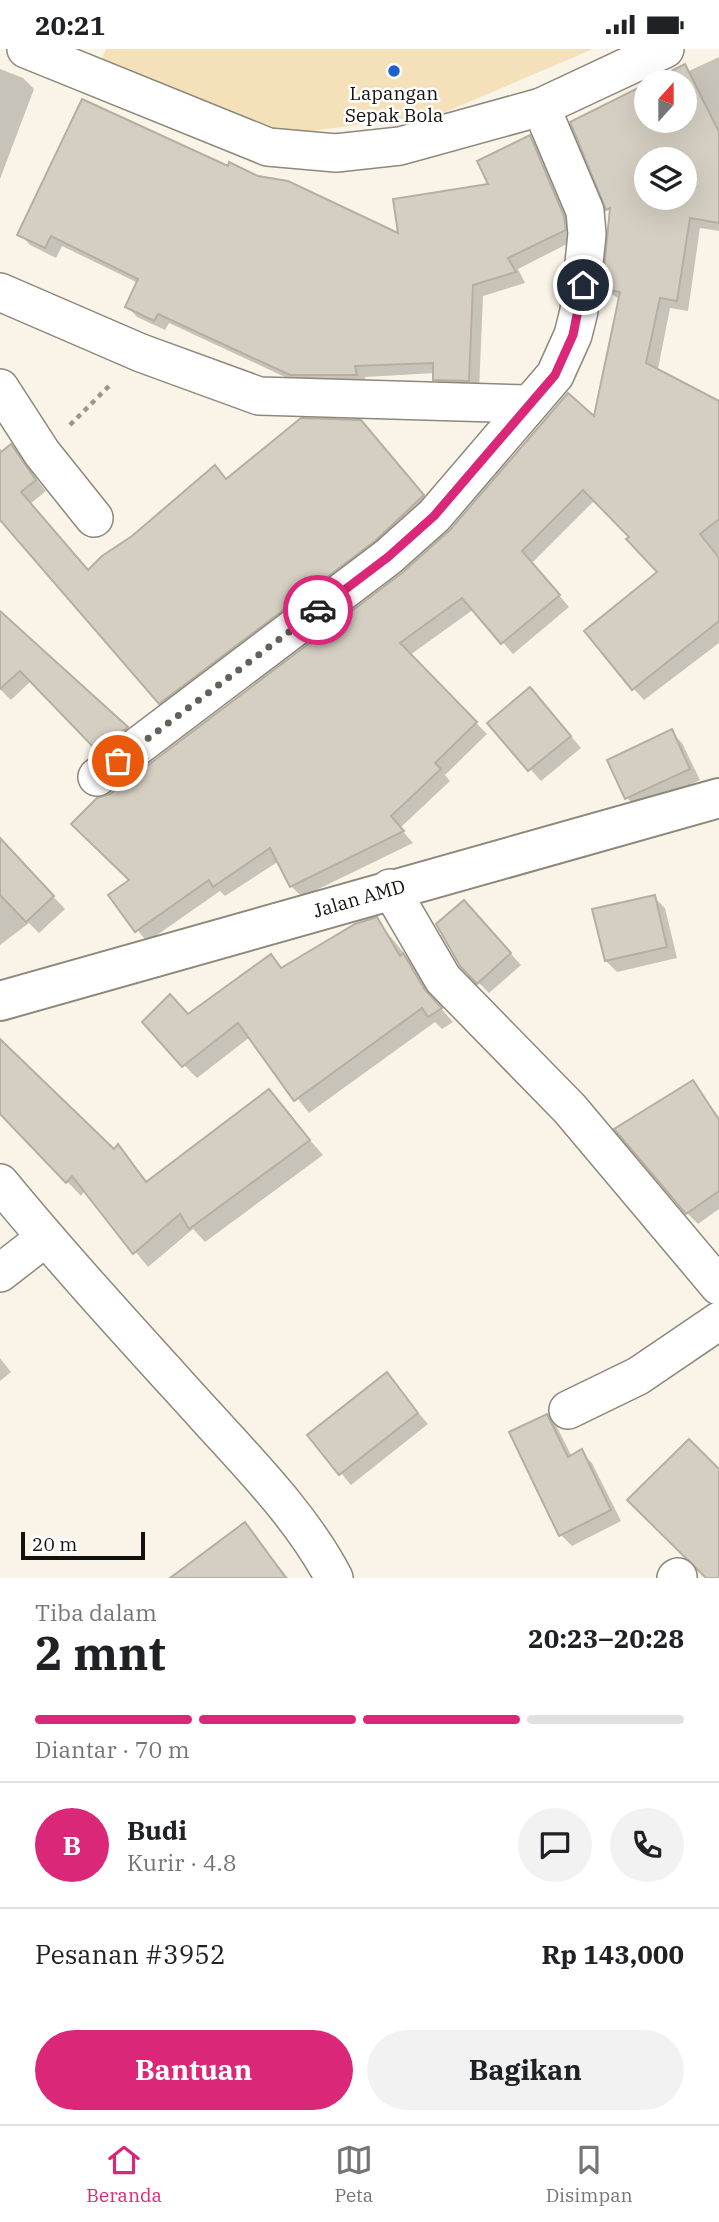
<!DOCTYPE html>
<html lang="id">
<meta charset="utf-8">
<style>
:root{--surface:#fff;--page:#f2f2f2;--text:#202124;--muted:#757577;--line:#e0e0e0;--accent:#db2777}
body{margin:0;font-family:"IBM Plex Serif",serif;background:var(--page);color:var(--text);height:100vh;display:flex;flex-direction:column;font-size:26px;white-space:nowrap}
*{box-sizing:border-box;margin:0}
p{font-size:23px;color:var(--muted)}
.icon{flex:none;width:38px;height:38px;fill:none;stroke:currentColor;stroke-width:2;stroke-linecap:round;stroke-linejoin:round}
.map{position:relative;height:1529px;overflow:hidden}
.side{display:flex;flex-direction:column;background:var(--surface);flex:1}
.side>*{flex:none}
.needle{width:46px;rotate:21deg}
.buttons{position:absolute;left:634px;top:21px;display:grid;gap:14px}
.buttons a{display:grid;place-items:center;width:63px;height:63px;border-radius:50%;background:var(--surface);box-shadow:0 7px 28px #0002;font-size:35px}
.scale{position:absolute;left:21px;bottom:18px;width:124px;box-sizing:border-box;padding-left:7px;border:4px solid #13110d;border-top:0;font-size:19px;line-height:24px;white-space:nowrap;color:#13110d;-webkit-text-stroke:5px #fff;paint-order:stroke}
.pin{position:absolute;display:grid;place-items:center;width:60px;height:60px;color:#fff;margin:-30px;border:4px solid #fff;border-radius:50%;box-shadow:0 2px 7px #0007}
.courier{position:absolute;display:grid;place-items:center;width:70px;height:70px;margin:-35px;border:5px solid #db2777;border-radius:50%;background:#fff;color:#222;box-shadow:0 2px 9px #0007}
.headline em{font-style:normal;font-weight:700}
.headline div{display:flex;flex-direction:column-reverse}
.headline{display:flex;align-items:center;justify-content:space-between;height:119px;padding:0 35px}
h1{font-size:46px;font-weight:700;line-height:52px}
.bar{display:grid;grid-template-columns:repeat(4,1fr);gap:10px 7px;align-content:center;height:84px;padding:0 35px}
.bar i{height:9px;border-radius:5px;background:var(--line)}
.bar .active{background:var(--accent)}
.bar p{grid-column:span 4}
.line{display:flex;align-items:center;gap:18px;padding:0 35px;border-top:2px solid var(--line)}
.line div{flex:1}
.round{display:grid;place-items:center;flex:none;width:74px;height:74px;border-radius:37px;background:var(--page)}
.cta{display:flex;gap:14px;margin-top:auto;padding:14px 35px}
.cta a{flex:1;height:80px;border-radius:42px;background:var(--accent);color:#fff;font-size:28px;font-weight:700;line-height:80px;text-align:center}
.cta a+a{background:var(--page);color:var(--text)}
.status{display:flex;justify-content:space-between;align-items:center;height:49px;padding:0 35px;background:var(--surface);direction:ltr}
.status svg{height:19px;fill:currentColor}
.menu{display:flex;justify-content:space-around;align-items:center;height:98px;border-top:2px solid var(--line);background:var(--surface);font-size:19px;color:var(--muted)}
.menu a{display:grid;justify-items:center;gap:4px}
.menu .active{color:var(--accent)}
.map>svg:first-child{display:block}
</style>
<div class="status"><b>20:21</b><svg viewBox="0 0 49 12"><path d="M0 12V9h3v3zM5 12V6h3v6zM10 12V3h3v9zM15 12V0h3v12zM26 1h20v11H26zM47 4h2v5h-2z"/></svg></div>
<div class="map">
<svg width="719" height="1529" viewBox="0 0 719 1529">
<rect width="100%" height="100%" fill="#faf4e8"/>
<path fill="#f4e1b9" d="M106,0h487l-152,65 -152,20 -36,-11 -152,-63z"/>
<g fill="#0003" fill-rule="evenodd">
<path d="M719,8v174l-19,-3 -12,83 -18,-3 -12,61 61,40v234l-75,57 -10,-11 -47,-57 73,-59 -28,-36 -37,-37 -63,63 37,44 -56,47 -39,-45 -64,46 77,79 -42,41 5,6 -50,47 13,15 -111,54 -11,-11 -12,-25 -54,35 -5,-5 -73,51 -37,-47 21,-15 -21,-85 293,-221 192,-155 25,-119 -16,-12 7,-76 -4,-3 39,-88h38v-39h-31l32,-16 4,5zM646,110h38v39h-38z"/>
<path d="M0,20l23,9 11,11 -34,90z"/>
<path d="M529,88l11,11 34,80 1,12 -57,29 7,14 -42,13 -4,95 -33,-1 -11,-11v-6l-70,4 1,8h-64l-133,-62 -4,7 -28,-13 -10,-11 11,-23 -76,-37 -6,12 -26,-13 -10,-11 208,-66 173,68 90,-50z"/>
<path d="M371,384l62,74 -263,207 -170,-196v-70l3,5 8,-6 35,44 -16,13 59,68 139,-91z"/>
<path d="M0,564l127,115 11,11 -29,22 -77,-81 -21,20 -11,-11z"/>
<path d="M541,651l40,48 -40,33 -51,-58z"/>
<path d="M671,683l11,11 18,37 -62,29 -11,-11z"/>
<path d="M0,791l65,69 -26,24 -10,-10 -29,22z"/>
<path d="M654,848l11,11 12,50 -60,14 -11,-11z"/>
<path d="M474,864l47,52 -32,28 -28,-28z"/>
<path d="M376,870l40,49 22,37 15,17 -11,7 -7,-7 -126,91 -59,-76 -53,41 -13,-13 4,-49 83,-59 12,12z"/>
<path d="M0,1002l114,100 4,-5 30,36 120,-90 55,63 -118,87 -12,-13 -45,38 -63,-77 -4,6 -81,-85z"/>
<path d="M692,1033l27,35v92l-21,15 -11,-11z"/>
<path d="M0,1309l11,14 -11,9z"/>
<path d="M386,1326l42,49 -77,61 -41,-49z"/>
<path d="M546,1367l11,11 15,30 9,-5 11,11 29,58 -49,25 -11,-11z"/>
<path d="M244,1475l44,54h-115z"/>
</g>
<g fill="#d5cfc3" stroke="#b5afa3" stroke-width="2" fill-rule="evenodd">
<path d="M685,15l34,68v91l-29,-5 -13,83 -17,-3 -14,65 73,38v118l-19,15 19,24v63l-87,69 -48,-59 73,-59 -31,-33 3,-2 -46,-47 -61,61 38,44 -59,49 -39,-46 -62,45 77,79 -42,41 6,6 -50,47 13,15 -114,56 -20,-39 -57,39 -4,-7 -74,52 -27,-37 21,-15 -58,-56 26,-26 13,-4 292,-221 48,-43 118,-137 26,23 26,-124 -18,-3 8,-81 -4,2 -36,-88 76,-38v37h38v-39h-35zM646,110h38v39h-38z"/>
<path d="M82,50l146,67 1,-4 29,14 30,5 110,52 -5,-34 95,-15 -11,-23 53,-26 34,81 2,14 -58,28 8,14 -43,13 -4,96 -36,-1v-17l-78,3 2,9h-67l-132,-61 -4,7 -29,-14 13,-28 -87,-43 -6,12 -28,-13z"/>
<path d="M301,369l60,2 63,75 -49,46 -216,163 -159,-184v-67l11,-9 25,36 -15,12 67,78 14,-14 30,-20 83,-71 11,14z"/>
<path d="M0,562l43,39 85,77 -31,24 -77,-80 -20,18z"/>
<path d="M530,638l41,49 -43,35 -41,-48z"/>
<path d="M672,680l18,40 -65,30 -18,-39z"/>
<path d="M0,789l54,58 -28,26 -26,-27z"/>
<path d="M655,846l12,52 -62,14 -13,-52z"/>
<path d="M464,851l47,53 -34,31 -17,-18 -24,-42z"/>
<path d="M377,868l23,39 3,-3 22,37 17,18 -14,9 -6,-9 -128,93 -56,-78 -56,44 -40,-45 28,-28 18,20 83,-60 10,14 74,-44z"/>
<path d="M0,990l114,110 4,-5 28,38 123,-93 41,51 -121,89 -9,-15 -47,40 -61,-78 -6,7 -66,-69z"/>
<path d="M693,1031l26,40v71l-33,23 -72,-85z"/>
<path d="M387,1323l31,41 -79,62 -32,-40z"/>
<path d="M547,1365l21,43 14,-8 29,61 -52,26 -50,-104z"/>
<path d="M689,1390l30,30v109h-13l-79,-78z"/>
<path d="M245,1473l41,56h-116z"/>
</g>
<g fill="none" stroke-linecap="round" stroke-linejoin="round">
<defs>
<g id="minor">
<path d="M26,0l242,98 68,6 64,-7 141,-39 124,-58"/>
<path d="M0,243l141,61 118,43 269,8"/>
<path d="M0,339l42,65 52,65"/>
<path d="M97,728l291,-220 46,-41 121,-141 18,-40 6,-24 8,-77 -2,-23 -44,-104"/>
<path d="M390,839l53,91 127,130 149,177"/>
<path d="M0,1134c66,80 136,156 205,232 46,51 97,102 129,163"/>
<path d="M0,1224l45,-35"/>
<path d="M568,1361l70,-34 81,-55"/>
<path d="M676,1529l2,-1"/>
</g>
<path id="tertiary" d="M0,952l719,-203"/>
</defs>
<use href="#minor" stroke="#8d877c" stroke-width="40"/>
<use href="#tertiary" stroke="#8d877c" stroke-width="42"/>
<path stroke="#9a968d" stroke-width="4.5" stroke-dasharray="5 5" stroke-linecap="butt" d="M70,376l41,-41"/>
<use href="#minor" stroke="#fff" stroke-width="37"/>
<use href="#tertiary" stroke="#fff" stroke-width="38"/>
</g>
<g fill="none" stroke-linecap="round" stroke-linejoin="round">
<path stroke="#64605a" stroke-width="7" stroke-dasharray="0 12.6" d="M118,712l200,-151"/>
<path stroke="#db2777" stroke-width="9" d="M318,561l70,-53 46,-41 121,-141 18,-40 10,-50"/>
</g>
<circle fill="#1f60cc" stroke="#fff" stroke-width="2.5" cx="394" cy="22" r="7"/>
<g text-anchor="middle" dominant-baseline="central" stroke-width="5" stroke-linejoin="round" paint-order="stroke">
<g font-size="19" fill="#13110d" stroke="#fff">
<text x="394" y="44">Lapangan<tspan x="394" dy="22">Sepak Bola</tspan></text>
</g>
<g font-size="19" fill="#13110d" stroke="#fff">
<text transform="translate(359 849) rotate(-16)">Jalan AMD</text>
</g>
</g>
</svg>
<div class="buttons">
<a><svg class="needle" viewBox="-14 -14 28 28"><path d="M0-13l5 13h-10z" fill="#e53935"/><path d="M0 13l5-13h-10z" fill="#757577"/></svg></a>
<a><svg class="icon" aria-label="layers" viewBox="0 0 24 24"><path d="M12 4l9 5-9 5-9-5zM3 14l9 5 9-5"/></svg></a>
</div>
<div class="scale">20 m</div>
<div class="pin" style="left:118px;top:712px;background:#ea580c"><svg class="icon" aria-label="bag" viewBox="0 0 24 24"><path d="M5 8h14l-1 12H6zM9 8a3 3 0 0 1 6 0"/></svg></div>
<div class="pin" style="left:583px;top:236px;background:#1f2937"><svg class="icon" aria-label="home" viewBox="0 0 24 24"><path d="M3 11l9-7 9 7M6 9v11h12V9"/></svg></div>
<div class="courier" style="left:318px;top:561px"><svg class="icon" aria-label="car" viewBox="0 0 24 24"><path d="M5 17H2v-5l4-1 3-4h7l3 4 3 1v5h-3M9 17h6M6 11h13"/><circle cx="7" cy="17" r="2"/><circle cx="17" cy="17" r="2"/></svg></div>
</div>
<section class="side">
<div class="headline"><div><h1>2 mnt</h1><p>Tiba dalam</p></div><em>20:23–20:28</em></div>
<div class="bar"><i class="active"></i><i class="active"></i><i class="active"></i><i></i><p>Diantar · 70 m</p></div>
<div class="line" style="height:126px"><b class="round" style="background:var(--accent);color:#fff">B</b><div><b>Budi</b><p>Kurir · 4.8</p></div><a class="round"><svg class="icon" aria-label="chat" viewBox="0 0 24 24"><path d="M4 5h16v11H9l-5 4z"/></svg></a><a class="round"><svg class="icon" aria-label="phone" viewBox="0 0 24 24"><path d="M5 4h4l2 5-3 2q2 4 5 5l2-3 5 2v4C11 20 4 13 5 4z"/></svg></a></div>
<div class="line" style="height:91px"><div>Pesanan #3952</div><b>Rp 143,000</b></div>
<div class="cta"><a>Bantuan</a><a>Bagikan</a></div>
</section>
<nav class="menu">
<a class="active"><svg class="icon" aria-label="home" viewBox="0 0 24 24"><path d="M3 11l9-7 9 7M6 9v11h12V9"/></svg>Beranda</a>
<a><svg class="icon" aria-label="map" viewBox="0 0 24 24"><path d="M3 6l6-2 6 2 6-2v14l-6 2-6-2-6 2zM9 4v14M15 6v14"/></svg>Peta</a>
<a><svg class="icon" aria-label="saved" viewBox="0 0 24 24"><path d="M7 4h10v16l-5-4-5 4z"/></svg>Disimpan</a>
</nav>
